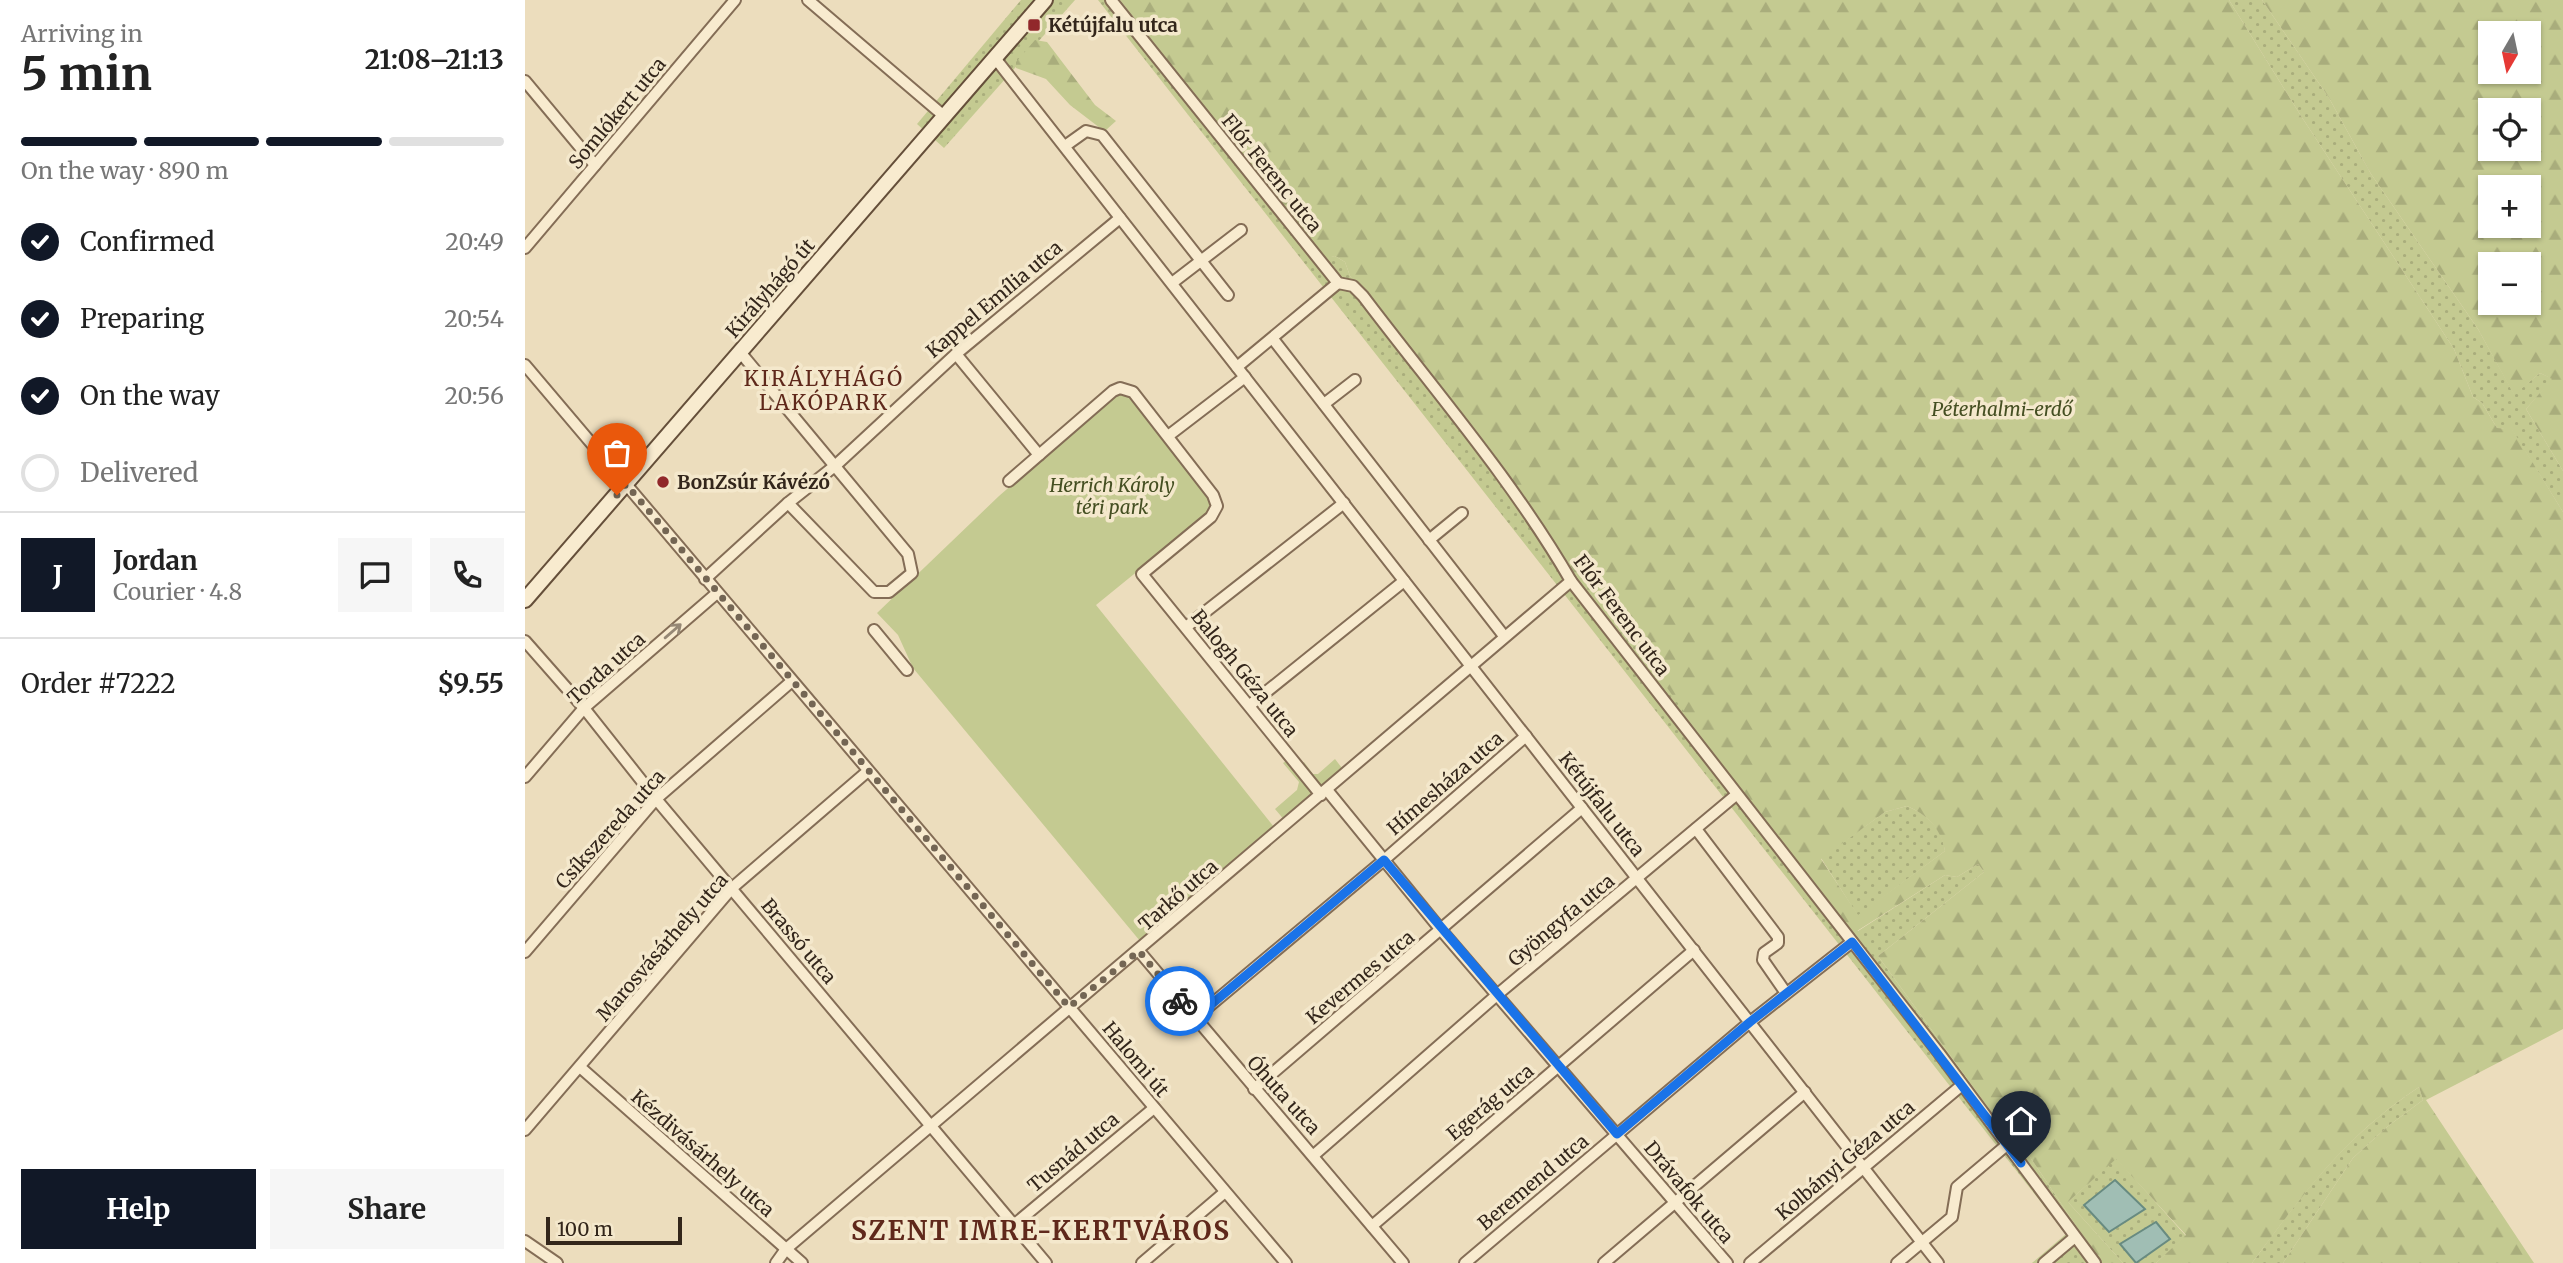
<!DOCTYPE html>
<meta charset="utf-8">
<style>
:root{--surface:#fff;--page:#f6f6f6;--text:#222;--muted:#767676;--line:#e0e0e0;--accent:#111827}
body{margin:0;font-family:Merriweather,serif;background:var(--page);color:var(--text);height:100vh;display:flex;flex-direction:column;font-size:26px;white-space:nowrap}
*{box-sizing:border-box;margin:0}
p{font-size:23px;color:var(--muted)}
.icon{flex:none;width:38px;height:38px;fill:none;stroke:currentColor;stroke-width:2;stroke-linecap:round;stroke-linejoin:round}
.map{position:relative;flex:1;overflow:hidden}
.details{display:flex;flex-direction:column;background:var(--surface);width:525px}
.details>*{flex:none}
.needle{width:46px;rotate:189deg}
.buttons{position:absolute;left:1953px;top:21px;display:grid;gap:14px}
.buttons a{display:grid;place-items:center;width:63px;height:63px;border-radius:0px;background:var(--surface);box-shadow:0 2px 5px #0004;font-size:35px}
.scale{position:absolute;left:21px;bottom:18px;width:136px;box-sizing:border-box;padding-left:7px;border:4px solid #33261b;border-top:0;font-size:19px;line-height:24px;white-space:nowrap;color:#33261b;-webkit-text-stroke:5px #f4e8cc;paint-order:stroke}
.pin{position:absolute;display:grid;place-items:center;width:60px;height:60px;color:#fff;margin:-72px -30px;border-radius:50% 50% 50% 0;rotate:-45deg;box-shadow:0 0 7px #0007}
.pin .icon{rotate:45deg}
.courier{position:absolute;display:grid;place-items:center;width:70px;height:70px;margin:-35px;border:5px solid #1a73e8;border-radius:50%;background:#fff;color:#222;box-shadow:0 2px 9px #0007}
.head em{font-style:normal;font-weight:700}
.head div{display:flex;flex-direction:column-reverse}
.head{display:flex;align-items:center;justify-content:space-between;height:119px;padding:0 21px}
h1{font-size:46px;font-weight:700;line-height:52px}
.bar{display:grid;grid-template-columns:repeat(4,1fr);gap:10px 7px;align-content:center;height:84px;padding:0 21px}
.bar i{height:9px;border-radius:5px;background:var(--line)}
.bar .active{background:var(--accent)}
.bar p{grid-column:span 4}
.line{display:flex;align-items:center;gap:18px;padding:0 21px;border-top:2px solid var(--line)}
.line div{flex:1}
.round{display:grid;place-items:center;flex:none;width:74px;height:74px;border-radius:0px;background:var(--page)}
ol{padding:0 21px;list-style:none}
li{display:flex;align-items:center;gap:21px;height:77px}
li p{margin-inline-start:auto}
li .icon{padding:7px;border-radius:50%;background:var(--accent);color:#fff;stroke-width:4}
li:last-child{color:var(--muted)}
li i{width:38px;height:38px;border:4px solid var(--line);border-radius:50%}
.button{display:flex;gap:14px;margin-top:auto;padding:14px 21px}
.button a{flex:1;height:80px;border-radius:0px;background:var(--accent);color:#fff;font-size:28px;font-weight:700;line-height:80px;text-align:center}
.button a+a{background:var(--page);color:var(--text)}
main{display:flex;flex:1;min-height:0}
.map>svg:first-child{display:block}
</style>
<main>
<section class="details">
<div class="head"><div><h1>5 min</h1><p>Arriving in</p></div><em>21:08–21:13</em></div>
<div class="bar"><i class="active"></i><i class="active"></i><i class="active"></i><i></i><p>On the way · 890 m</p></div>
<ol>
<li><svg class="icon" aria-label="check" viewBox="0 0 24 24"><path d="M5 12l5 5 9-10"/></svg>Confirmed<p>20:49</p></li>
<li><svg class="icon" aria-label="check" viewBox="0 0 24 24"><path d="M5 12l5 5 9-10"/></svg>Preparing<p>20:54</p></li>
<li><svg class="icon" aria-label="check" viewBox="0 0 24 24"><path d="M5 12l5 5 9-10"/></svg>On the way<p>20:56</p></li>
<li><i></i>Delivered</li>
</ol>
<div class="line" style="height:126px"><b class="round" style="background:var(--accent);color:#fff">J</b><div><b>Jordan</b><p>Courier · 4.8</p></div><a class="round"><svg class="icon" aria-label="chat" viewBox="0 0 24 24"><path d="M4 5h16v11H9l-5 4z"/></svg></a><a class="round"><svg class="icon" aria-label="phone" viewBox="0 0 24 24"><path d="M5 4h4l2 5-3 2q2 4 5 5l2-3 5 2v4C11 20 4 13 5 4z"/></svg></a></div>
<div class="line" style="height:91px"><div>Order #7222</div><b>$9.55</b></div>
<div class="button"><a>Help</a><a>Share</a></div>
</section>
<div class="map">
<svg width="2038" height="1263" viewBox="0 0 2038 1263">
<defs>
<pattern id="grass-dots" width="8" height="8" patternUnits="userSpaceOnUse" patternTransform="scale(1.75)"><rect width="8" height="8" fill="#c4ca91"/><path d="M2 2h.1M6 6h.1" fill="none" stroke="#a9ad7c" stroke-width="1.8" stroke-linecap="round"/></pattern>
<pattern id="forest-firs" width="22" height="20" patternUnits="userSpaceOnUse" patternTransform="scale(1.75)"><rect width="22" height="20" fill="#c4ca91"/><path d="M5 1l3.5 6h-7zM16 11l3.5 6h-7z" fill="#a9ad7c"/></pattern>
</defs>
<rect width="100%" height="100%" fill="#ecddbd"/>
<g fill="url(#grass-dots)">
<path d="M496,0h54l-131,148 -27,-24z"/>
<path d="M573,0h22l204,258 11,-2 10,6 5,14 264,351 12,3 232,301 87,-56 12,2 21,-13 6,8 -106,84 125,172 23,23 75,112h-69l34,-29z"/>
<path d="M1704,0h33l67,98 42,76 107,155 36,65 26,-21 13,6 -27,30 37,62v41l-51,-82 -15,-2 -15,-25 -9,-6 -19,-48 -153,-233z"/>
<path d="M1382,806c20,9 35,22 38,45l-87,65 -37,-58 64,-46z"/>
<path d="M1894,1087l4,13 -36,27 -34,31 -70,105h-31c52,-71 93,-127 167,-176z"/>
<path d="M1591,1158l70,78 -30,27h-33l-55,-61z"/>
</g>
<g fill="url(#forest-firs)" fill-rule="evenodd">
<path d="M595,0h1109l72,116 153,233 19,48 9,6 15,25 15,1 51,83v517l-137,71 108,163h-251l70,-105 34,-31 36,-27 -4,-13c-74,49 -115,106 -167,176h-96l30,-28 -70,-76 -48,43 55,61h-22l-75,-112 -23,-23 -125,-172 106,-84 -6,-8 -21,13 -12,-2 -88,56 -15,-12 -96,-120 -120,-169 -12,-2 -264,-352 -5,-14 -10,-6 -11,3zM1382,806c20,9 34,22 38,45l-87,64 -37,-56 64,-47z"/>
<path d="M1737,0h301v471l-37,-62 26,-30 -12,-6 -26,22 -36,-66 -107,-155 -42,-76zM2004,33v39h-39v-39zM2004,110v39h-39v-39zM1965,187h39v39h-39zM1965,264h39v39h-39z"/>
<path d="M510,40l12,2 48,63 21,16 -10,9 -6,-2 -30,-23 -24,-26 -30,-11v-6z"/>
</g>
<g fill="#c4ca91">
<path d="M593,393l10,1 82,103 3,8 -4,8 -113,92 178,222 -134,114 -227,-273 -15,-33 -21,-22 122,-117z"/>
<path d="M810,759l10,13 -24,19 -21,-25 4,-4 9,12h5z"/>
<path d="M763,760l29,35 -31,27 -11,-13 22,-19 2,-8 -16,-19z"/>
</g>
<g fill="#a0beb4" stroke="#688b81" stroke-width="2">
<path d="M1590,1180l30,29 -36,23 -25,-27z"/>
<path d="M1631,1222l14,17 -34,24 -16,-19z"/>
</g>
<g fill="none" stroke-linecap="round" stroke-linejoin="round">
<defs>
<g id="street">
<path d="M283,0l136,116"/>
<path d="M586,0l227,283 15,3 10,10c71,94 149,183 208,285l368,472 156,210"/>
<path d="M470,58l943,1205"/>
<path d="M0,81l70,84"/>
<path d="M540,146l21,-15 16,4 126,160"/>
<path d="M0,248l210,-248"/>
<path d="M647,283l69,-53"/>
<path d="M748,339l231,297"/>
<path d="M215,352l168,202 4,19 -23,19h-15l-86,-89"/>
<path d="M431,354l83,101"/>
<path d="M0,365l761,898"/>
<path d="M712,367l101,-84"/>
<path d="M799,404l31,-24"/>
<path d="M643,436l77,-59"/>
<path d="M484,481l104,-90 7,-3 13,4 80,103 4,11 -6,11 -69,57 179,221"/>
<path d="M904,540l33,-27"/>
<path d="M180,579l83,-76 48,-38 120,-111 164,-136"/>
<path d="M661,627l158,-124"/>
<path d="M349,630l33,40"/>
<path d="M0,641l59,67 72,91 390,464"/>
<path d="M725,705l154,-124"/>
<path d="M0,777l59,-69 133,-115"/>
<path d="M802,790l114,140 286,333"/>
<path d="M1171,829l82,108v6l-14,10 -1,7 23,33"/>
<path d="M614,951l264,312"/>
<path d="M0,952l131,-153 136,-118"/>
<path d="M670,1018l189,-158 142,-124"/>
<path d="M56,1068l221,195"/>
<path d="M729,1089l328,-281"/>
<path d="M0,1130l207,-242 136,-117"/>
<path d="M789,1155l184,-161 238,-199"/>
<path d="M490,1224l139,-116"/>
<path d="M847,1226l322,-276"/>
<path d="M0,1241l32,22"/>
<path d="M251,1263l10,-14 785,-668"/>
<path d="M617,1263l83,-71"/>
<path d="M940,1263l285,-241 102,-80"/>
<path d="M1079,1263l201,-171"/>
<path d="M1225,1263l212,-178"/>
<path d="M1372,1263l55,-46 5,-30 51,-43"/>
<path d="M1519,1263l31,-26"/>
</g>
<path id="secondary" d="M0,600l520,-600"/>
</defs>
<use href="#street" stroke="#846d56" stroke-width="14"/>
<use href="#secondary" stroke="#654f3a" stroke-width="18"/>
<use href="#street" stroke="#f8ebcf" stroke-width="10"/>
<use href="#secondary" stroke="#f8ebcf" stroke-width="14"/>
</g>
<defs><path id="oneway-shaft" d="M-6 0H5M1.5-3L5.5 0L1.5 3" fill="none" stroke-width="1.6" stroke-linecap="round" stroke-linejoin="round" transform="scale(1.75)"/></defs>
<use stroke="#968875" href="#oneway-shaft" transform="translate(148 631) rotate(-41)"/>
<g fill="none" stroke-linecap="round" stroke-linejoin="round">
<path stroke="#746654" stroke-width="7" stroke-dasharray="0 12.6" d="M92,495l9,-11 443,523 70,-56 41,50"/>
<path stroke="#1a73e8" stroke-width="9" d="M655,1001l15,17 189,-158 233,274 133,-112 102,-80 169,221"/>
</g>
<g fill="#91282b" stroke="#f4e8cc" stroke-width="2.5">
<rect x="502" y="18" width="14" height="14" rx="3.5"/>
<circle cx="138" cy="482" r="7"/>
</g>
<g text-anchor="middle" dominant-baseline="central" stroke-width="7" stroke-linejoin="round" paint-order="stroke">
<g font-size="19" font-weight="bold" fill="#33261b" stroke="#f4e8cc" text-anchor="start">
<text x="523" y="25">Kétújfalu utca</text>
<text x="152" y="482">BonZsúr Kávézó</text>
</g>
<g font-size="19" fill="#33261b" stroke="#f4e8cc">
<text transform="translate(92 113) rotate(-50)">Somlókert utca</text>
<text transform="translate(747 173) rotate(51)">Flór Ferenc utca</text>
<text transform="translate(245 288) rotate(-49)">Királyhágó út</text>
<text transform="translate(469 299) rotate(-40)">Kappel Emília utca</text>
<text transform="translate(1097 615) rotate(53)">Flór Ferenc utca</text>
<text transform="translate(81 668) rotate(-42)">Torda utca</text>
<text transform="translate(720 673) rotate(51)">Balogh Géza utca</text>
<text transform="translate(920 783) rotate(-41)">Hímesháza utca</text>
<text transform="translate(1077 804) rotate(52)">Kétújfalu utca</text>
<text transform="translate(85 829) rotate(-48)">Csíkszereda utca</text>
<text transform="translate(653 895) rotate(-41)">Tarkő utca</text>
<text transform="translate(1036 920) rotate(-40)">Gyöngyfa utca</text>
<text transform="translate(274 941) rotate(50)">Brassó utca</text>
<text transform="translate(137 947) rotate(-49)">Marosvásárhely utca</text>
<text transform="translate(835 977) rotate(-40)">Kevermes utca</text>
<text transform="translate(611 1059) rotate(50)">Halomi út</text>
<text transform="translate(759 1095) rotate(48)">Óhuta utca</text>
<text transform="translate(965 1102) rotate(-40)">Egerág utca</text>
<text transform="translate(548 1152) rotate(-40)">Tusnád utca</text>
<text transform="translate(178 1153) rotate(41)">Kézdivásárhely utca</text>
<text transform="translate(1320 1160) rotate(-40)">Kolbányi Géza utca</text>
<text transform="translate(1008 1182) rotate(-40)">Beremend utca</text>
<text transform="translate(1164 1192) rotate(50)">Drávafok utca</text>
</g>
<g font-size="19" font-style="italic" fill="#454f22" stroke="#f4e8cc">
<text x="1477" y="409">Péterhalmi-erdő</text>
<text x="587" y="485">Herrich Károly<tspan x="587" dy="22">téri park</tspan></text>
</g>
<g font-size="21" letter-spacing="2" fill="#5f281b" stroke="#f4e8cc">
<text x="299" y="378">KIRÁLYHÁGÓ<tspan x="299" dy="24">LAKÓPARK</tspan></text>
</g>
<g font-size="26" font-weight="bold" letter-spacing="2" fill="#5f281b" stroke="#f4e8cc">
<text x="516" y="1230">SZENT IMRE-KERTVÁROS</text>
</g>
</g>
</svg>
<div class="buttons">
<a><svg class="needle" viewBox="-14 -14 28 28"><path d="M0-13l5 13h-10z" fill="#e53935"/><path d="M0 13l5-13h-10z" fill="#767676"/></svg></a>
<a><svg class="icon" aria-label="locate" viewBox="0 0 24 24"><circle cx="12" cy="12" r="6"/><path d="M12 2v4M12 18v4M2 12h4M18 12h4"/></svg></a>
<a>+</a>
<a>−</a>
</div>
<div class="scale">100 m</div>
<div class="pin" style="left:92px;top:495px;background:#ea580c"><svg class="icon" aria-label="bag" viewBox="0 0 24 24"><path d="M5 8h14l-1 12H6zM9 8a3 3 0 0 1 6 0"/></svg></div>
<div class="pin" style="left:1496px;top:1163px;background:#1f2937"><svg class="icon" aria-label="home" viewBox="0 0 24 24"><path d="M3 11l9-7 9 7M6 9v11h12V9"/></svg></div>
<div class="courier" style="left:655px;top:1001px"><svg class="icon" aria-label="bike" viewBox="0 0 24 24"><circle cx="6" cy="16" r="4"/><circle cx="18" cy="16" r="4"/><path d="M6 16l4-8h5l3 8M10 8l3 8H6M13 5h3"/></svg></div>
</div>
</main>
